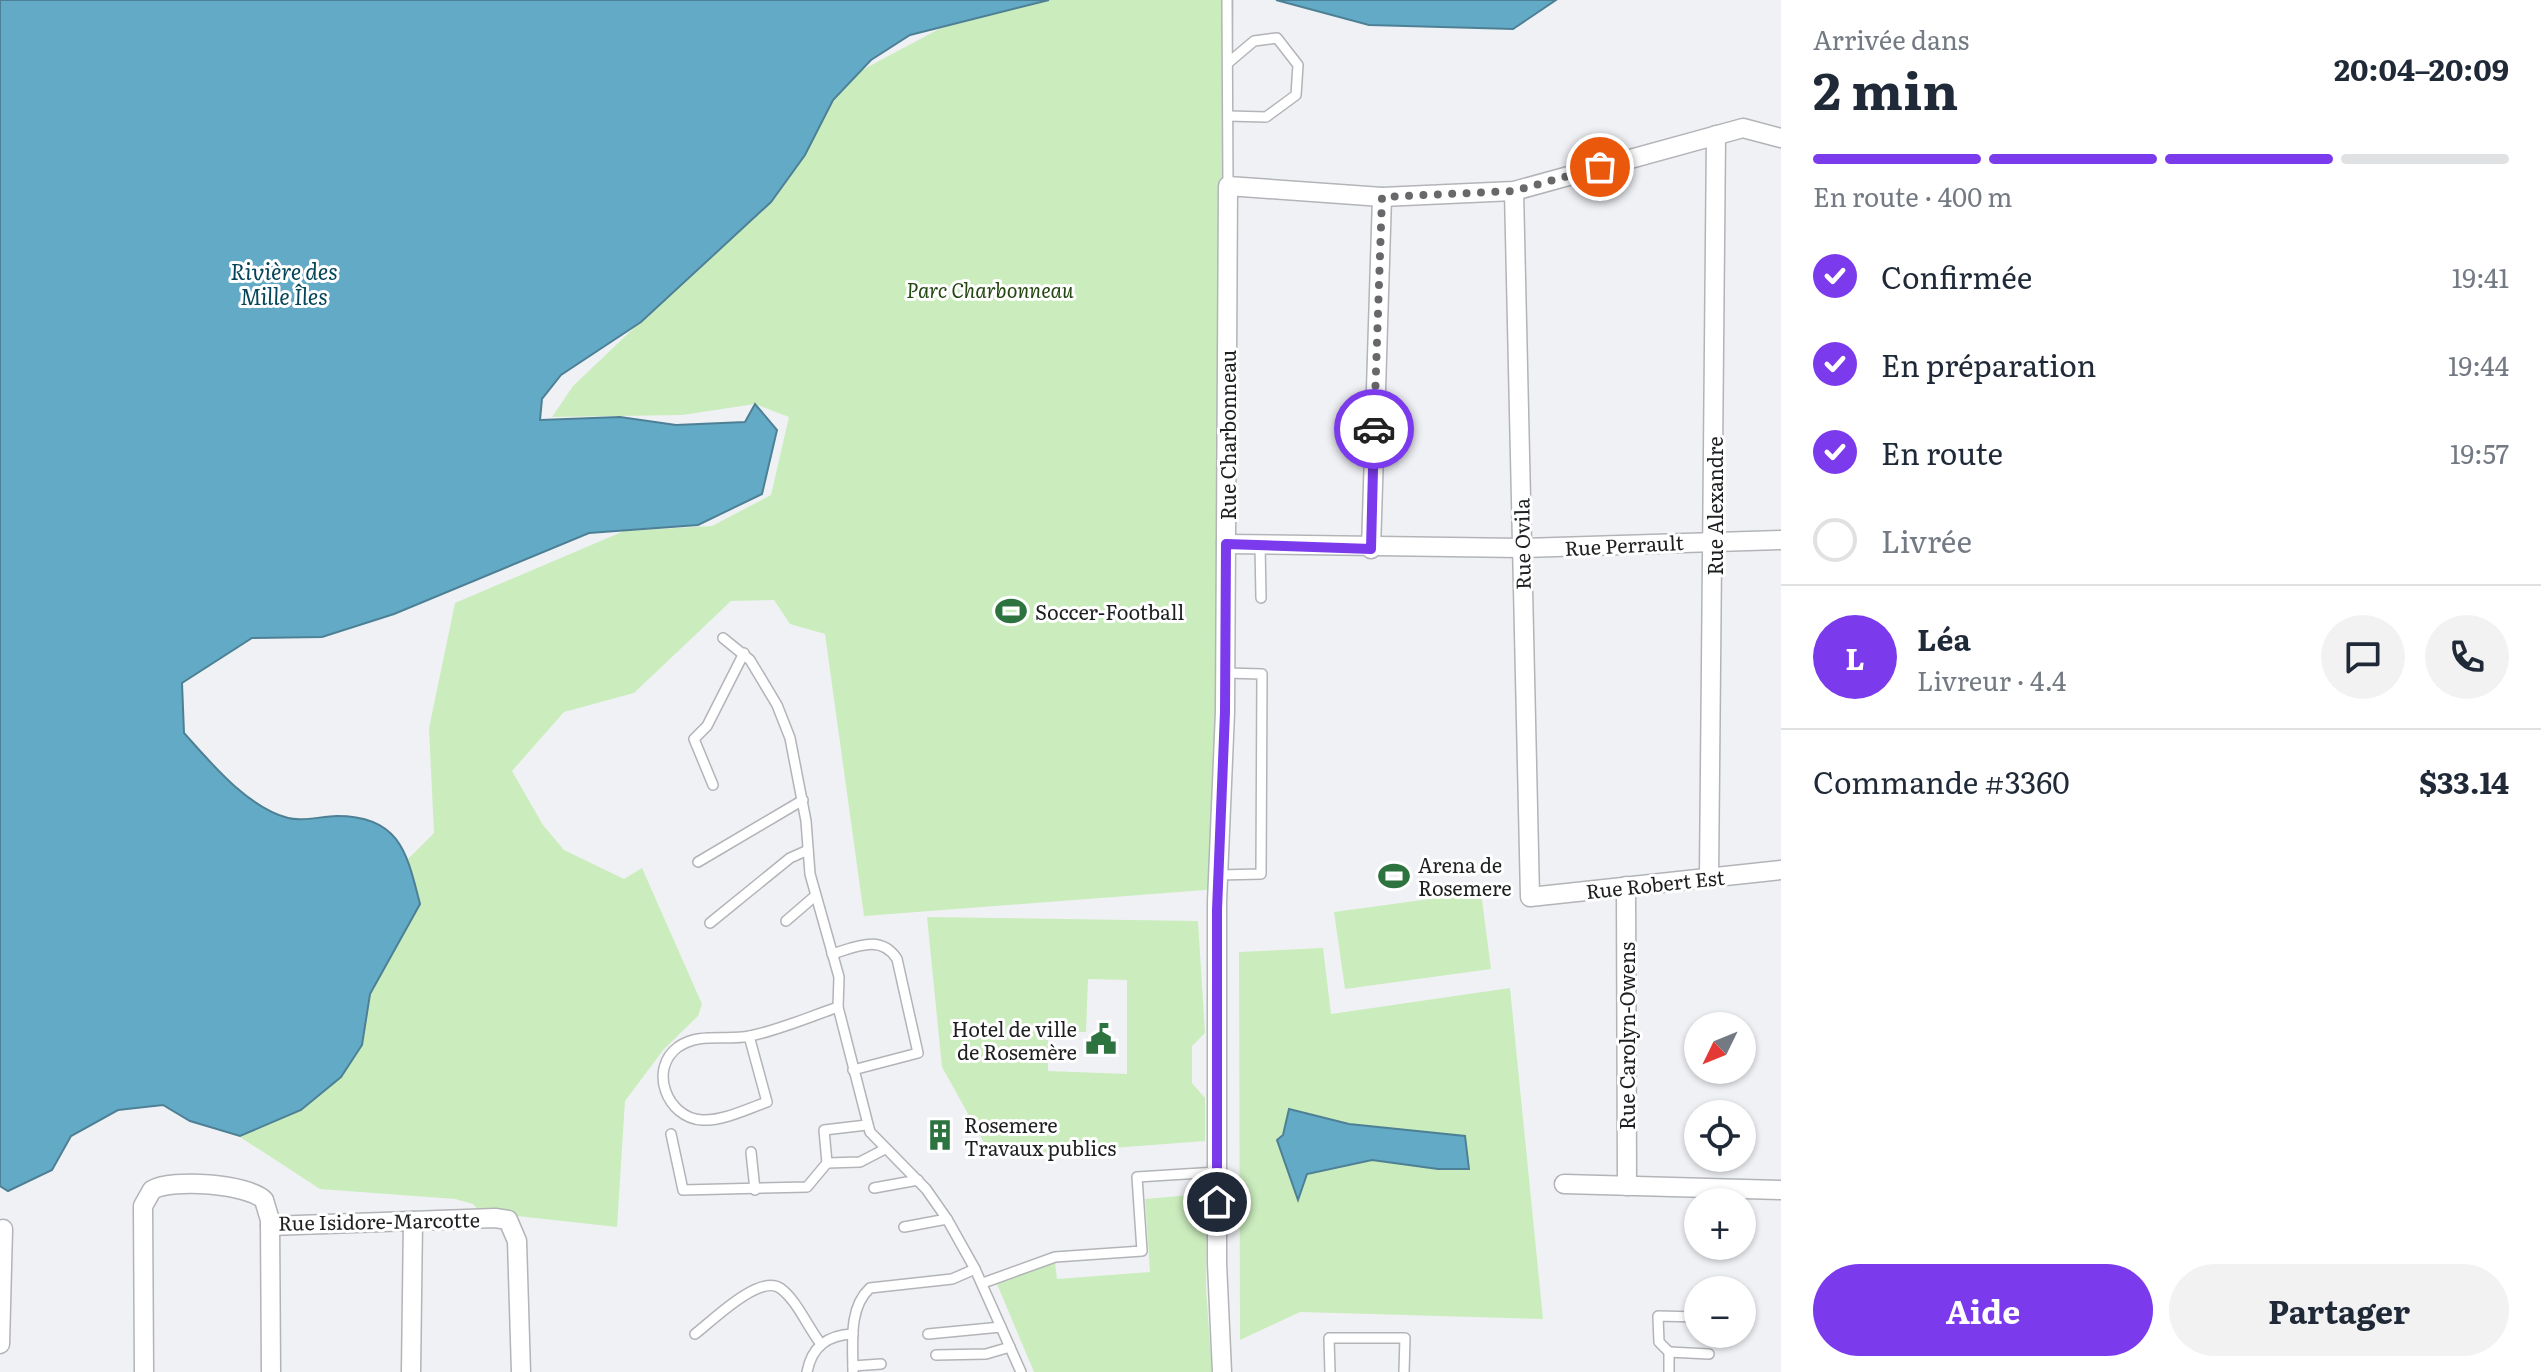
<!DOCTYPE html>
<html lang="fr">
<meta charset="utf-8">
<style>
:root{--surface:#fff;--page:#f2f2f3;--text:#1f2937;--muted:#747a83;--line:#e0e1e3;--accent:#7c3aed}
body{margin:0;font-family:Literata,serif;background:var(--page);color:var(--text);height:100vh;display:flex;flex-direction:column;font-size:30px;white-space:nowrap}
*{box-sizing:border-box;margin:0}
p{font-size:26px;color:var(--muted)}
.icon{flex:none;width:44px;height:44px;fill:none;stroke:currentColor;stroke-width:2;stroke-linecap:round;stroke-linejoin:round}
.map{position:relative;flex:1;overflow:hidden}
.details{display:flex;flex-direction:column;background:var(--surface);width:760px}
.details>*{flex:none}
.needle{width:52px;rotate:227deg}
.fabs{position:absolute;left:1684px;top:1012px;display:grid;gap:16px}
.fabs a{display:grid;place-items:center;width:72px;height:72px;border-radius:50%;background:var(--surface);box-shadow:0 2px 6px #0004;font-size:40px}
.pin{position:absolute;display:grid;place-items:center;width:68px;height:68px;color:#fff;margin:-34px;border:4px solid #fff;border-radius:50%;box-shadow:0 2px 8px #0007}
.courier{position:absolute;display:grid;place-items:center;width:80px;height:80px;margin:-40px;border:6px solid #7c3aed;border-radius:50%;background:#fff;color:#222;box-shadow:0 2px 10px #0007}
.summary em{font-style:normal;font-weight:700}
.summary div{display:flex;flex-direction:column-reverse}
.summary{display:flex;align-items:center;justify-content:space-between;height:136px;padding:0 32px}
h1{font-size:52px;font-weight:700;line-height:60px}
.bar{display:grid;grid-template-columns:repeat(4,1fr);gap:12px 8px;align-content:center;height:96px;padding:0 32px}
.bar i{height:10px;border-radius:6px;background:var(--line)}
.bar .active{background:var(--accent)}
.bar p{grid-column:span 4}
.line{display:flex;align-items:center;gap:20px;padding:0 32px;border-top:2px solid var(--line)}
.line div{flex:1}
.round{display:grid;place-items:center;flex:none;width:84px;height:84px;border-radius:42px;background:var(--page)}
ol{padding:0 32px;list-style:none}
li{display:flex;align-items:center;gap:24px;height:88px}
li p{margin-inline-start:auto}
li .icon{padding:8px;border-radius:50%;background:var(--accent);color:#fff;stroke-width:4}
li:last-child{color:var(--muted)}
li i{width:44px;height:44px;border:4px solid var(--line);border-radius:50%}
.button{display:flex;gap:16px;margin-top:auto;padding:16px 32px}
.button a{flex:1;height:92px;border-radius:48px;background:var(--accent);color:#fff;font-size:32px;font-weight:700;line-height:92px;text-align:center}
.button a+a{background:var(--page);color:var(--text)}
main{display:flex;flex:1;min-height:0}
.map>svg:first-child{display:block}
</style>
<main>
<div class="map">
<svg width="1781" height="1372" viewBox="0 0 1781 1372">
<rect width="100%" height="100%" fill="#f0f1f5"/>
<g fill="#cbedbd" fill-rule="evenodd">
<path d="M1038,0h196l-16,889 -354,27 -39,-282 -35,-10 -16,-24 -43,1 -97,92 -70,19 -52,59 31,54 21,25 60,29 18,-11 60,136 -4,12 -34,33 -39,52 -8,126 -137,-15 -7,-8 -18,-5 -135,-10 -80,-52 -50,-16 -27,-16 -45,5 -47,26 -19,34 -44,21 -8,-5 182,-502 2,49c25,28 67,77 105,85 26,6 67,-10 91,7 11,8 19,24 28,34l26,-26 -5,-105 26,-125 169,-72 88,-5 59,-31 18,-78 -34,-13 -73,11 -130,2 21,-31 165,-157 113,-153 88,-47z"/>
<path d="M1481,892l10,77 -146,20 -11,-77z"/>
<path d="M927,917l271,4 7,112 -13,13v37l13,15v43l-213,16 -50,-90zM1088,979l39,1v94l-79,-3v-39h38z"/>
<path d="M1323,948l8,66 179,-26 33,331 -243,-7 -60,28 -1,-388z"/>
<path d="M1201,1189l6,7 -1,92 6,84h-178l-37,-88 58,-21 2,16 93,-7 -5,-73 56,-5z"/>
</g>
<g fill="#63aac7" stroke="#4e8095" stroke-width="2">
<path d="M0,0h1049l-139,35 -39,25 -38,40 -28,55 -34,47 -130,120 -80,53 -19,24 -2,21 80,-3 56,8 69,-3 10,-18 22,26 -15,64 -64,31 -109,8 -195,81 -72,23 -70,1 -70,45 2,50c27,30 63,74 104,85 15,4 34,-2 49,-2 63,0 70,37 83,88l-50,90 -8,51 -21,32 -40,33 -61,26 -50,-15 -27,-16 -45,5 -47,26 -19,34 -44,21 -8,-5z"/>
<path d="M1276,0h280l-43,29 -144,-4z"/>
<path d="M1289,1109l60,15 116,12 4,33h-31l-66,-9 -65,14 -9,26 -21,-60 6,-5z"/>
</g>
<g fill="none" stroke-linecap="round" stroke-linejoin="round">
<defs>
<g id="lane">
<path d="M1227,0l1,186"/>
<path d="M1228,116l38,1 30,-22 2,-30 -21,-27 -23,3 -26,22"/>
<path d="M1260,545l1,53"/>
<path d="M723,638l27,22 27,45 13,33 16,83 4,53 29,103 -1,30 32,125 56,57 21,30 28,50 46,103"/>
<path d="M713,785l-19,-46 13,-13 37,-73"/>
<path d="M698,862l105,-62"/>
<path d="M1218,875l43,-1 1,-200 -36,-1"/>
<path d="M786,921l29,-25"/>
<path d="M710,923l80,-65 18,-8"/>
<path d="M832,954c24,-7 49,-20 65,5l21,94 -65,17"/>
<path d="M749,1036l18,66c-20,7 -44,19 -65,18 -35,-2 -54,-51 -24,-73 22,-15 47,-6 72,-11 29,-6 59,-19 88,-29"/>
<path d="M867,1125l-43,5 3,33 33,-1 25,-13"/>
<path d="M671,1134l12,56 124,-3 20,-24"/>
<path d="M751,1152l4,38"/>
<path d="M874,1188l44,-8"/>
<path d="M904,1227l43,-8"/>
<path d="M983,1283l72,-26 87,-6 -5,-74 80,-5"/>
<path d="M695,1334c17,-13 64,-60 85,-46 17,12 28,40 41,56"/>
<path d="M928,1334l73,-7"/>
<path d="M1669,1352l-10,-10 -1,-26 40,1"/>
<path d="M936,1355l50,-1 24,-7"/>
<path d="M853,1366l28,-2"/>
<path d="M807,1372c5,-26 21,-37 46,-38"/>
<path d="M853,1372c0,-28 -5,-64 17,-84l82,-9 23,-10"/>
<path d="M1330,1372l-1,-34h76l-1,34"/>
<path d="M1669,1372v-20l40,2"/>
</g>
<g id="street">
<path d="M1514,191l16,706 251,-27"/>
<path d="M1226,544l295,4 260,-8"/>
<path d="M1371,549l11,-352"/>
<path d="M1709,877l7,-742"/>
<path d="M1626,886l1,300"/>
<path d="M1564,1184l217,6"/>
<path d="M270,1226l225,-8 13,2 9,21 4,131"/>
<path d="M0,1344l3,-115"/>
<path d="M144,1372l-1,-166 9,-16c20,-12 96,-6 112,10l6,20 1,152"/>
<path d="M411,1372l2,-151"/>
<path d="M1222,1372l-5,-109v-361l8,-190 3,-526 154,11 132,-6 229,-63 38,10"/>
</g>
</defs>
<use href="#lane" stroke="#b2b4b7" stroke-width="12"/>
<use href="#street" stroke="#b2b4b7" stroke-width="21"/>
<use href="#lane" stroke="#fff" stroke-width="9"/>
<use href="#street" stroke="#fff" stroke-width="18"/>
</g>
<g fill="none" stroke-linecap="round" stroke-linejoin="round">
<path stroke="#68686b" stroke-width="8" stroke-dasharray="0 14.4" d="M1374,429l8,-232 132,-6 86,-24"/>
<path stroke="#7c3aed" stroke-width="10" d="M1217,1202v-292l8,-198 1,-168 145,5 3,-120"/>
</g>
<defs>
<symbol id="stadium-bare" viewBox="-9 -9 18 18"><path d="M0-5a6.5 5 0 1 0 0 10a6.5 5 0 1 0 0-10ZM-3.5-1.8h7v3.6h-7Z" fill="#2d7340" stroke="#fff" stroke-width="2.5" paint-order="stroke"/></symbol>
<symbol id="civic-bare" viewBox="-9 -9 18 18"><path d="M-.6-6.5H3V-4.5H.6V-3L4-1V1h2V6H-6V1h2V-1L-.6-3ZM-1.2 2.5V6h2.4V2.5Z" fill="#2d7340" stroke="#fff" stroke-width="2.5" paint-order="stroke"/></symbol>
<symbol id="building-bare" viewBox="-9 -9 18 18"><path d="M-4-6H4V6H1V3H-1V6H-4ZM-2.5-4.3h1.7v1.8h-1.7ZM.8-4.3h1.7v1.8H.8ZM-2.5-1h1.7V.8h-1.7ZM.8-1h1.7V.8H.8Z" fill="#2d7340" stroke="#fff" stroke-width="2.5" paint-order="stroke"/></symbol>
</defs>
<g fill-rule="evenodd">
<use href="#stadium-bare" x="989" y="589" width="44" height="44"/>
<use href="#stadium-bare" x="1372" y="854" width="44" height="44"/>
<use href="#civic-bare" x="1079" y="1017" width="44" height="44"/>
<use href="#building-bare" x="918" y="1113" width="44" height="44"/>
</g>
<g text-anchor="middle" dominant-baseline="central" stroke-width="6" stroke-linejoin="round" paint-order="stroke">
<g font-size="20" font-style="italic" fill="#244711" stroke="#fff">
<text x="990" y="289">Parc Charbonneau</text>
</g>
<g font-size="20" fill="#1e1f20" stroke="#fff">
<text transform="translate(1227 435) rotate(-90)">Rue Charbonneau</text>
<text transform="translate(1714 506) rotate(-90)">Rue Alexandre</text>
<text transform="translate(1521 544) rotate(-91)">Rue Ovila</text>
<text transform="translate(1624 544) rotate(-3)">Rue Perrault</text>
<text transform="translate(1655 883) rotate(-6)">Rue Robert Est</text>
<text transform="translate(1626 1036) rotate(-90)">Rue Carolyn-Owens</text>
<text transform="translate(379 1220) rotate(-1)">Rue Isidore-Marcotte</text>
</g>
<g font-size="20" fill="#1e1f20" stroke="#fff" text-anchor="start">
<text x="1035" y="611">Soccer-Football</text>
<text x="1418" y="864">Arena de<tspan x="1418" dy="23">Rosemere</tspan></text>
<text x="1077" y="1028" text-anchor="end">Hotel de ville<tspan x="1077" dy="23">de Rosemère</tspan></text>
<text x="964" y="1124">Rosemere<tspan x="964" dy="23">Travaux publics</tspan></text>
</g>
<g font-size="22" font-style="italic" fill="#044559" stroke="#fff">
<text x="284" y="270">Rivière des<tspan x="284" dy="25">Mille Îles</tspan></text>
</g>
</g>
</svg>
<div class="fabs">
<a><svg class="needle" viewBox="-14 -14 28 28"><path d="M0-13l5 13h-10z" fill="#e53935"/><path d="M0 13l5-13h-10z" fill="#747a83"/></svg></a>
<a><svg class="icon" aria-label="locate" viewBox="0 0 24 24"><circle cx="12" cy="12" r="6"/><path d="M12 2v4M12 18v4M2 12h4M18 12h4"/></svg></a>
<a>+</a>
<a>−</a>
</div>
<div class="pin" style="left:1600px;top:167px;background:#ea580c"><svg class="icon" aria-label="bag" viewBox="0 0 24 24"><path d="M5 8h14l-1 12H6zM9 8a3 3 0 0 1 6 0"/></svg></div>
<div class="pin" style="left:1217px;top:1202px;background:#1f2937"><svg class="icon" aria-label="home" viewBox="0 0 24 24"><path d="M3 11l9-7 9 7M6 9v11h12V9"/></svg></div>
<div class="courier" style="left:1374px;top:429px"><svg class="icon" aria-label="car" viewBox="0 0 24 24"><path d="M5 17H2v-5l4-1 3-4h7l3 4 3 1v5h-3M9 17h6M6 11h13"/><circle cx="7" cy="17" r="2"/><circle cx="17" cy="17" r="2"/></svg></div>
</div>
<section class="details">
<div class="summary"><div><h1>2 min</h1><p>Arrivée dans</p></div><em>20:04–20:09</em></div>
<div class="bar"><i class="active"></i><i class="active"></i><i class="active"></i><i></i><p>En route · 400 m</p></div>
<ol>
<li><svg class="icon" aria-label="check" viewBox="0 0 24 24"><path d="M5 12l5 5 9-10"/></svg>Confirmée<p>19:41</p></li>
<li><svg class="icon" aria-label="check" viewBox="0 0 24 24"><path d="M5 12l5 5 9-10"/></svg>En préparation<p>19:44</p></li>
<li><svg class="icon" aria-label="check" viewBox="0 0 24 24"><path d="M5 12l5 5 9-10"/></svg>En route<p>19:57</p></li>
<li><i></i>Livrée</li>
</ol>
<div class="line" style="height:144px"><b class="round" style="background:var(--accent);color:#fff">L</b><div><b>Léa</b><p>Livreur · 4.4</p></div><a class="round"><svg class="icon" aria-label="chat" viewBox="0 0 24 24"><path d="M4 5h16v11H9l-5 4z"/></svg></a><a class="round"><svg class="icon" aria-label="phone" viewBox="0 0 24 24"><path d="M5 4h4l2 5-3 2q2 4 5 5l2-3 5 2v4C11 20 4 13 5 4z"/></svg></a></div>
<div class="line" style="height:104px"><div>Commande #3360</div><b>$33.14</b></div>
<div class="button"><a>Aide</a><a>Partager</a></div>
</section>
</main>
